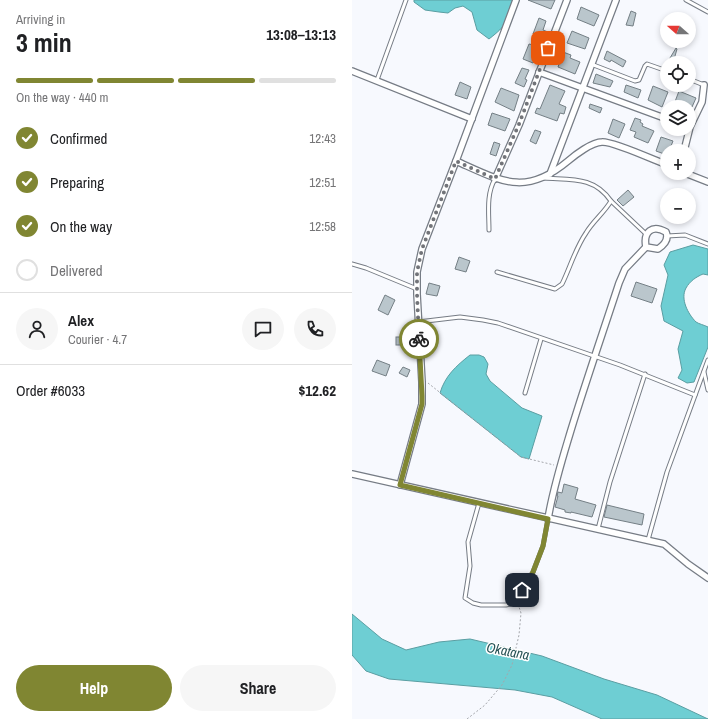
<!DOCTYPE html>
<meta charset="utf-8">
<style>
:root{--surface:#fff;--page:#f6f6f6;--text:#202124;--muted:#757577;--line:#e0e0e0;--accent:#808632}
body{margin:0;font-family:"Archivo Narrow",sans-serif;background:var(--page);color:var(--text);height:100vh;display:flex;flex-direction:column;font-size:15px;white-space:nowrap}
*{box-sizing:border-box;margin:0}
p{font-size:13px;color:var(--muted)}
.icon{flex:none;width:22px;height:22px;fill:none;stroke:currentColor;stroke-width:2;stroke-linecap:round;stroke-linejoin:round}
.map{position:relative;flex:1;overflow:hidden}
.sheet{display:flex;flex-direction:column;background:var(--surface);width:352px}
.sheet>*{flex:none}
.needle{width:26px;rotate:291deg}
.tools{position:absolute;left:308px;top:12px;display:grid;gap:8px}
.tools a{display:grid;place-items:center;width:36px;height:36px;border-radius:50%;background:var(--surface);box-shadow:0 2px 6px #0003;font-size:20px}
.pin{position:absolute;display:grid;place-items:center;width:34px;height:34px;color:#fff;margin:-17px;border-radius:8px;box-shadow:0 2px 6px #0006}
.courier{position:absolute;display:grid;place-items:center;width:40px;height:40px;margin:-20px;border:3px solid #808632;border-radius:50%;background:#fff;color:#222;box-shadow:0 1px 5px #0007}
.overview em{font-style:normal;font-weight:700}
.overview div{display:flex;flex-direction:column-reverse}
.overview{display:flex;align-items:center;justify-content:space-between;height:68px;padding:0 16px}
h1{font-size:26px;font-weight:700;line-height:30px}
.bar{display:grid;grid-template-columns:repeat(4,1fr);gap:6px 4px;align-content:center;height:48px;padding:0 16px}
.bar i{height:5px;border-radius:3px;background:var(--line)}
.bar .on{background:var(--accent)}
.bar p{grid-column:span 4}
.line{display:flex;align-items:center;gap:10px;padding:0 16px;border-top:1px solid var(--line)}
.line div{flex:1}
.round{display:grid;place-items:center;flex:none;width:42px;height:42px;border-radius:21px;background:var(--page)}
ol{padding:0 16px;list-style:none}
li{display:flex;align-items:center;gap:12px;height:44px}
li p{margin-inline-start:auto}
li .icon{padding:4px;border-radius:50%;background:var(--accent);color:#fff;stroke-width:4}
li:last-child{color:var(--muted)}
li i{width:22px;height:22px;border:2px solid var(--line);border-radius:50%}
.cta{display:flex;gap:8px;margin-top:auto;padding:8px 16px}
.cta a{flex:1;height:46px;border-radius:24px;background:var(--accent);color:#fff;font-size:16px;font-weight:700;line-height:46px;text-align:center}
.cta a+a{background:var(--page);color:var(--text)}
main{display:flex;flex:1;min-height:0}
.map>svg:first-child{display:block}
</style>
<main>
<section class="sheet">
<div class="overview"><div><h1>3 min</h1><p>Arriving in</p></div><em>13:08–13:13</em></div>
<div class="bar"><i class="on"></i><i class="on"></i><i class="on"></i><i></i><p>On the way · 440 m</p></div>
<ol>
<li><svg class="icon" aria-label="check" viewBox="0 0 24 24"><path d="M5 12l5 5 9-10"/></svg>Confirmed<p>12:43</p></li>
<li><svg class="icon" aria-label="check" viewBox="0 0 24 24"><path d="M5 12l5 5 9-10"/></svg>Preparing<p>12:51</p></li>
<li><svg class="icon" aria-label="check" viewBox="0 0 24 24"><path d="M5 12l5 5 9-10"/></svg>On the way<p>12:58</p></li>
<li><i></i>Delivered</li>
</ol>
<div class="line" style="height:72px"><a class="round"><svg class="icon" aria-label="person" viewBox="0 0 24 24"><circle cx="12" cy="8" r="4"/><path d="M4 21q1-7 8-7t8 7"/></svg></a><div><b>Alex</b><p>Courier · 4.7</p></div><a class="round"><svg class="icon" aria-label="chat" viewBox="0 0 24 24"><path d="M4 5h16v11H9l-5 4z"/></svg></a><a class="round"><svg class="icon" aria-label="phone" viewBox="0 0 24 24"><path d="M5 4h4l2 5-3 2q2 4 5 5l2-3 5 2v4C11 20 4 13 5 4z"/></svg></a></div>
<div class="line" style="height:52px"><div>Order #6033</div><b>$12.62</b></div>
<div class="cta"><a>Help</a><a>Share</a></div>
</section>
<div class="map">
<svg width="356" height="719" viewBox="0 0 356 719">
<rect width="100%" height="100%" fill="#f7f9fe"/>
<g fill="#6eced3" stroke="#5a9ea2">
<path d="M62,0h102c-8,21 -9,25 -27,39l-12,-9 -5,-18 -9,-6 -8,2 -7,5 -9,-1 -14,-2 -11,-8z"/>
<path d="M341,245l15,4v26l-5,-1c-7,3 -13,7 -17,14 -6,11 2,26 10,34 3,2 8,3 12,5v20l-14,35 -7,1 -9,-5 4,-8 -4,-21 5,-18 -19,-10 -3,-15 7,-31 -4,-10 6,-13z"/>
<path d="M118,355h9l5,2 4,7 -2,10 4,7 32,27 20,8 -13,43 -8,-2 -81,-64c5,-17 16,-27 30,-38z"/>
<path d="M0,614l30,25 24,11 33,-8 31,-3 72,17 62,23 53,16 51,24h-106l-50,-22 -37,-7 -126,-11 -23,-8 -14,-16z"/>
</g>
<g fill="#bac6cc" stroke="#747f85">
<path d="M176,0h27l-4,9z"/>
<path d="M229,7l18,8 -5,11 -17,-7z"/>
<path d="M279,11l5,2 -3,13 -7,-1z"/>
<path d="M187,18l7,3 -3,9 5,2 -6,16 -4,-1 4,-10 -9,-3z"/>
<path d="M220,31l17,7 -4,11 -18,-6z"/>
<path d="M177,44l9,2 -3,8 2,1 -4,8 -10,-4z"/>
<path d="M324,48l1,1 -4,14h-6z"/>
<path d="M255,51l19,10 -3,6 -12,-7 -1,2 -6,-3z"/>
<path d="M211,52l8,3 -1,3 10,4 -5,12 -17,-7z"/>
<path d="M170,68l7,2 -4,9 2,1 -3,7 -9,-4z"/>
<path d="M244,74l17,7 -3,6 -17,-4z"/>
<path d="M108,82l11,5 -4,12 -12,-4z"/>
<path d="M198,85l15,6 -6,13 7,3 -2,7 -4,-1 -3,8 -22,-8 2,-5 3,1z"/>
<path d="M274,85l15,5 -3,8 -14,-6z"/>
<path d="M301,86l15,6 -6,15 -14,-7z"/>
<path d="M149,88l18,7 -5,16 -19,-9z"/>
<path d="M327,91l17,7 -4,9h-19z"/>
<path d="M238,104l12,4 -2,5 -11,-5z"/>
<path d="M140,113l18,6 -5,12 -17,-6z"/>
<path d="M283,118l6,2 -1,2 3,2 -1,2 12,5 -6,12 -14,-6 2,-5 -6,-2z"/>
<path d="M261,119l12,5 -6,14 -11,-5z"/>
<path d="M183,130l6,2 -5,12 -6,-3z"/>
<path d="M309,137l12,4 -4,10h-2v4l-11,-4z"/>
<path d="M142,142l6,2 -4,12 -6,-2z"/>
<path d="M276,190l6,7 -11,9 -6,-6z"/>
<path d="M107,257l11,4 -4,11 -11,-3z"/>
<path d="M284,282l21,7 -5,14 -21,-7z"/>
<path d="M77,283l11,3 -3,10 -11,-2z"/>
<path d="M33,295l10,5 -7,15 -10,-5z"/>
<rect x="44" y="337" width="10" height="8"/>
<path d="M25,360l13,5 -4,11 -14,-5z"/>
<path d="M51,367l7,3 -3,7 -8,-4z"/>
<path d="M212,484l14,4 -3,11 21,6 -4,12 -21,-5v1l-6,-1v-2l-10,-3 3,-11h-1l1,-4 4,1z"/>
<path d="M255,505l37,9 -2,11 -38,-8z"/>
</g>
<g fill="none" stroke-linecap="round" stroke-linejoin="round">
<defs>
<g id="lane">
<path d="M334,0l22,12"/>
<path d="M239,64l44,17 4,-1 6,-14 2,-2 20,7"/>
<path d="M337,79l15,6"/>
<path d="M25,80l29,-80"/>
<path d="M259,201l35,33"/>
<path d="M137,230c0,-16 -3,-36 6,-51"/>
<path d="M315,236l18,-1 23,9"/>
<path d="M0,264l14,4 51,21"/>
<path d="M145,272l58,17 7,-5c8,-16 13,-35 24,-51 7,-12 18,-20 25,-32 -17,-25 -40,-21 -67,-23"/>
<path d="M66,322l42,-5 23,3 15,3 122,42 75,30"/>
<path d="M352,372l4,18"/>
<path d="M173,393l16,-54"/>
<path d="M127,503l-11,39 2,24 -5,32 8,5 8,2h25l5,-1 5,-4 17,-28 10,-26 5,-27"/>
<path d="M246,529l12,-47 35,-108"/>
<path d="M296,540l19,-68 41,-112"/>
</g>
<g id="street">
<path d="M0,71l120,48"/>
<path d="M187,72l128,47"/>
<path d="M332,151l6,-24 12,-25 2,-17"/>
<path d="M104,161c45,20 69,36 112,0 7,-6 24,-19 34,-19 11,-1 52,18 65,23"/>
<path d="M333,173l23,9"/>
<path d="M198,174l66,-174"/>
<path d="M143,179l24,-54 48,-125"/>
<path d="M0,474l312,70 24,20 20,14"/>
<path d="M48,485l22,-81v-22l-5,-88v-22l5,-23 34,-88 60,-161"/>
<path d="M196,519c5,-31 14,-59 23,-89 15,-49 32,-98 48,-147l6,-14 21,-22 12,2c6,-4 11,-10 8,-17 -14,-8 -23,0 -20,15"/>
</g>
</defs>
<use href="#lane" stroke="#767c85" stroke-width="5"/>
<use href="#street" stroke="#767c85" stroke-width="8"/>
<g stroke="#a5a7ac" stroke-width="1" stroke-dasharray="2 2" stroke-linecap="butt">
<path d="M76,383l93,74 33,8"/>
<path d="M115,719l18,-14 17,-20 10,-20 7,-30 2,-22 -3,-9"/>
</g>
<use href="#lane" stroke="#fff" stroke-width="3"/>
<use href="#street" stroke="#fff" stroke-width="5.5"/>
</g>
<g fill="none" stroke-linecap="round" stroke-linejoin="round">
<path stroke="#727479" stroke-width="4" stroke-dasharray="0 7.2" d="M67,339l-2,-45v-22l5,-23 34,-88 39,18 24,-55 29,-76"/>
<path stroke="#808632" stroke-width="5" d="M67,339l3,57v8l-22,81 148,34 -5,27 -10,26 -11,18"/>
</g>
<g text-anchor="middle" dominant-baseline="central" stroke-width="3" stroke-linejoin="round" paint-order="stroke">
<g font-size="14" font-style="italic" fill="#275255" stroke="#fff">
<text transform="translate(156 651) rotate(11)">Okatana</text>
</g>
</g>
</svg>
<div class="tools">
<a><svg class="needle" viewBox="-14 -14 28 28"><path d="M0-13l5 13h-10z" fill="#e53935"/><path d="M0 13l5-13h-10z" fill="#757577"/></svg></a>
<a><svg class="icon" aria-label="locate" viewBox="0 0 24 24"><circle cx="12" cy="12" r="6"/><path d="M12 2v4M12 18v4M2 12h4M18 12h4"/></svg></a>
<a><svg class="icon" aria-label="layers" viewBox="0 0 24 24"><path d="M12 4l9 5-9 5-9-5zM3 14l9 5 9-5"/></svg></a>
<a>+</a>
<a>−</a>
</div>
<div class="pin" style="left:196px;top:48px;background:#ea580c"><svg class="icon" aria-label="bag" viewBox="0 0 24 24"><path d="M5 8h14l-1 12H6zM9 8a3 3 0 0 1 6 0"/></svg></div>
<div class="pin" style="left:170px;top:590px;background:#1f2937"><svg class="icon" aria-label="home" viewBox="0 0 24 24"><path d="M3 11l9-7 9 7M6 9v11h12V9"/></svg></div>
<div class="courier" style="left:67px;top:339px"><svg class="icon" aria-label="bike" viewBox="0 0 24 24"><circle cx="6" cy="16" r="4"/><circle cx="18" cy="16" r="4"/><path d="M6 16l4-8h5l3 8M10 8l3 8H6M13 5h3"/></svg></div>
</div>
</main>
